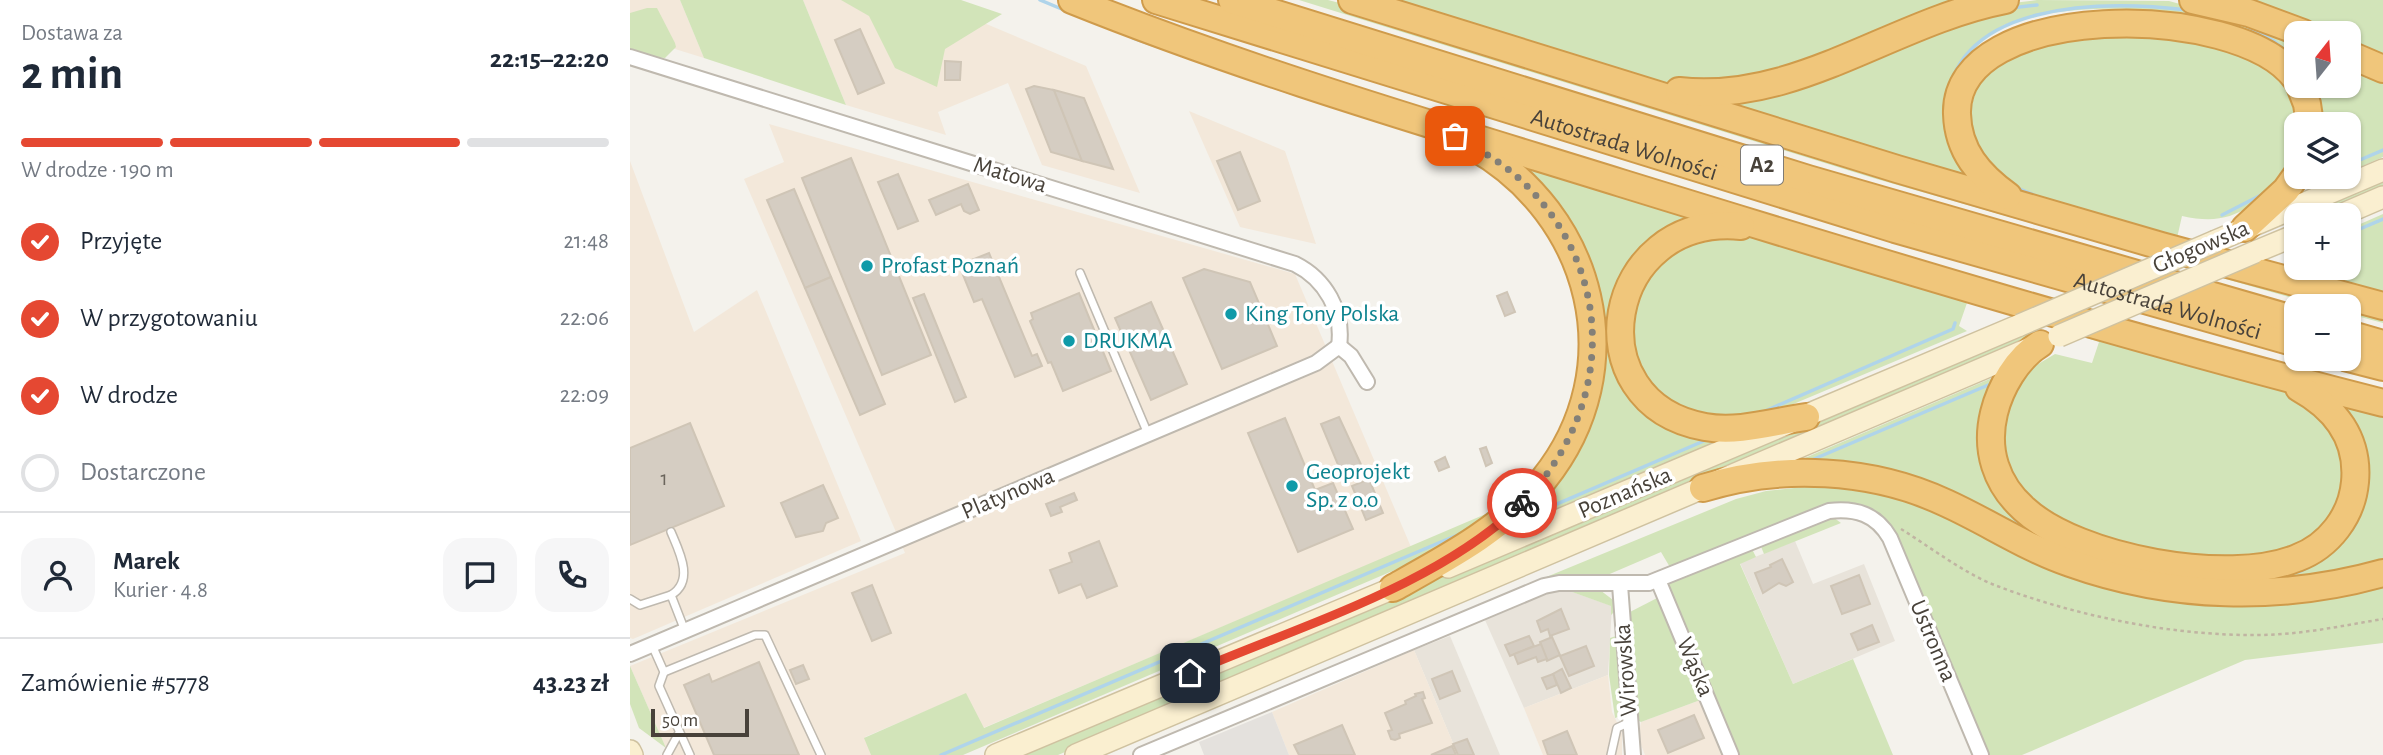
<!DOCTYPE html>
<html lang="pl">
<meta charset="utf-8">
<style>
:root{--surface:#fff;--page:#f6f6f7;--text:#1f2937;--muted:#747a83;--line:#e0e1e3;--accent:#e54832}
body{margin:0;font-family:"Alegreya Sans",sans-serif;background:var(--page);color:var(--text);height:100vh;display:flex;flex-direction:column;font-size:26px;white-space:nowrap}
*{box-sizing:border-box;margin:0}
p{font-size:23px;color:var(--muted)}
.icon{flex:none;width:38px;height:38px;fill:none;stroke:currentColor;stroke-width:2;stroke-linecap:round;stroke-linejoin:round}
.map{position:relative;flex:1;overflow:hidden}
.panel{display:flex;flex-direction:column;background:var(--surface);width:630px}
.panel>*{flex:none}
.needle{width:46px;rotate:17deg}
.buttons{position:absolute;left:1654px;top:21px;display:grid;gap:14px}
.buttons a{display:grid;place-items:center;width:77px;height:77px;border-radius:14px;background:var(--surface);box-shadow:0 2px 5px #0004;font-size:35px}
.scale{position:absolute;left:21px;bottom:18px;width:98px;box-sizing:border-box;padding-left:7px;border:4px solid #48423a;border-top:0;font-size:19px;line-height:24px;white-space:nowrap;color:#48423a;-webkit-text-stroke:5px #fff;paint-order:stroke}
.pin{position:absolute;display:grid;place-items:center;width:60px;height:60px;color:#fff;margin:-30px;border-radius:14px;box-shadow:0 4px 10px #0006}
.courier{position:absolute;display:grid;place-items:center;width:70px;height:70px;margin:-35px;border:5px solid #e54832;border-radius:50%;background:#fff;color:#222;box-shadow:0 2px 9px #0007}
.headline em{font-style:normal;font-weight:700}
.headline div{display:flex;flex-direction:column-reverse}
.headline{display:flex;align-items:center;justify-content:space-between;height:119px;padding:0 21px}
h1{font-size:46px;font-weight:700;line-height:52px}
.bar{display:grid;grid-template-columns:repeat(4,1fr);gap:10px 7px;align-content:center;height:84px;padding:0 21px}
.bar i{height:9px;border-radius:5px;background:var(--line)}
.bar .current{background:var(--accent)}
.bar p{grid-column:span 4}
.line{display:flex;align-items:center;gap:18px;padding:0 21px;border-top:2px solid var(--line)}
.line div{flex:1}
.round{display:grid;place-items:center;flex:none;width:74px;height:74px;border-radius:21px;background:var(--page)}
ol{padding:0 21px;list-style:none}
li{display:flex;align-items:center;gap:21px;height:77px}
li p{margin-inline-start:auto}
li .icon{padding:7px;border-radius:50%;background:var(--accent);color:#fff;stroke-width:4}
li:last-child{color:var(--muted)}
li i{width:38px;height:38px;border:4px solid var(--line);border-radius:50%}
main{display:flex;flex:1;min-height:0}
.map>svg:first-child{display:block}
</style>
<main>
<section class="panel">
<div class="headline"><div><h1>2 min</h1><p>Dostawa za</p></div><em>22:15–22:20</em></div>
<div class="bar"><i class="current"></i><i class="current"></i><i class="current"></i><i></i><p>W drodze · 190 m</p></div>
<ol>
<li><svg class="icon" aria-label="check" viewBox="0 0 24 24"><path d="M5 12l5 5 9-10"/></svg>Przyjęte<p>21:48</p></li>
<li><svg class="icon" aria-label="check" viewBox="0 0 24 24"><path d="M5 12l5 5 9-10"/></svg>W przygotowaniu<p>22:06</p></li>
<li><svg class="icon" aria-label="check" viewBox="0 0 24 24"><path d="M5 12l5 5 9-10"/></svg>W drodze<p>22:09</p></li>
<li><i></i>Dostarczone</li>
</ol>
<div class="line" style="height:126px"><a class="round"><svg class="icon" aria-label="person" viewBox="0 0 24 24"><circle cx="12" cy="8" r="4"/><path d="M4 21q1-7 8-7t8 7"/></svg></a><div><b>Marek</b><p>Kurier · 4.8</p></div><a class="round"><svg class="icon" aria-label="chat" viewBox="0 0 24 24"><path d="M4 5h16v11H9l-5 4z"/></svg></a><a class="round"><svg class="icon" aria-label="phone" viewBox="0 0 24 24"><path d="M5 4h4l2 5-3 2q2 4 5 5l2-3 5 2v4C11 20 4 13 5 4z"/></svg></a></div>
<div class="line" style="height:91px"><div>Zamówienie #5778</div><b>43.23 zł</b></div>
</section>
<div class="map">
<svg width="1753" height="755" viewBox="0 0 1753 755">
<rect width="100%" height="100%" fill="#f4f2ec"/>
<g fill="#e8e3da">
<path d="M1165,541l18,43 51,-20 31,77 -102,43 -53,-121z"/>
<path d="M931,588l51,18 -4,69 -84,33 -39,-88z"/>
<path d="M820,636l50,119h-42l-44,-105z"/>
</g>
<g fill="#f3e8da">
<path d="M0,0h50l24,58 -74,-23z"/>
<path d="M173,0h106l75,23 102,43 54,127 -98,-28 -34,-82 -70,29 8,23 -100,-30z"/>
<path d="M559,111l96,40 31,93 -76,-17z"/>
<path d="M139,124l526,150 116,273 -428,181 -17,-34 -101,43 6,18h-202l-39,-89 275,-113 -161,-374 40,-17z"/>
<path d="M0,161l64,171 63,-42 104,251 -228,98 -3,-1z"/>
<path d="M784,650l44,105h-169l-17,-43z"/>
<path d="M978,675l4,37 10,21v22h-79l-19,-47z"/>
<path d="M1073,699l24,56h-82l-7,-18 3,-15z"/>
</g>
<path fill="#e4e1dd" d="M642,712l17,43h-85l-5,-13z"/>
<g fill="#d2e4b9">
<path d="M50,0h123l43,105 -142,-47z"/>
<path d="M211,0h120l41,14 -57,35 -8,38 -42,-19 -26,-52z"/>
<path d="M669,0h29l27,7 1028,306v10l-34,-9 -1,-8h-28l-447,-128z"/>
<path d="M751,0h595l-179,71 -121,14 -38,-7z"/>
<path d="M1407,0l132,1 127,35v31c-12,-10 -23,-23 -37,-30 -61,-33 -193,-37 -255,-12 -20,11 -33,26 -44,45l22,116 -287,-87 318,-96z"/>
<path d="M1594,0h159v62l-34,-15 -1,-14h-29z"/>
<path d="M17,8h10l18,35 1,4 -11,11 -12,-1 -23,-7v-37z"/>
<path d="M1512,22l140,49 21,53h-7v39l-4,7c-40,36 -58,58 -110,46l-5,22 -125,-32 -54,-25 -33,-53 22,-74z"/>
<path d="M1719,60l34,14v83l-34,15 -1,-48h-31l-9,-38h40z"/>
<path d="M867,150l219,66 -72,36 -19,123 98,64 -218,93 46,-50 45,-178z"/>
<path d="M1753,178v11l-62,26h-25z"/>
<path d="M1753,214v84l-114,-31 9,-4 28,8 2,-3h40l1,-39z"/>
<path d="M1102,229l550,157 44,26 25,66 -36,65 -79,21 -151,-27 -75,-50 -11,-75 31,-43 25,-15 37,9 7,-21 -131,-42 -9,26 8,5 -214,90 -73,-7 -46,-48 -5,-60 35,-55z"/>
<path d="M1400,330l14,4 -986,421h-42z"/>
<path d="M1376,372l-11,19 17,119 211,67 127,-53 -15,-121 48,6v158l-77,16 -184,-10 -172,-74 -171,-30z"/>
<path d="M1183,486l43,2 59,15 135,65 333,17v58l-138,17 -223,95h-37l-92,-224c-11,-17 -22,-23 -42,-26l-180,64 -10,-17 -56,24 -66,4 197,-81 30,-8z"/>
<path d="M896,493l-94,61 -469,201h-92l-7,-17 102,-45 18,35 504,-215z"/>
<path d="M1203,517l8,6 -77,31 -4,-10 56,-24z"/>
<path d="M1121,547l5,10 -16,7 53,120 60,-25 40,96h-157l-68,-169 5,-5z"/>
<path d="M931,588l39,2 13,10 1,12 -3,3v-9z"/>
<path d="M1031,596l42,103 -62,23 -4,-2 -9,-107z"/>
<path d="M986,636l5,80 -6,2 -6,-43 1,-37z"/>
<path d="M0,666l36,82 -27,-20 -9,-24z"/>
</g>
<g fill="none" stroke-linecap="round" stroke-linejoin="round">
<g stroke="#afd4ea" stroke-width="3.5">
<path d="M410,0l24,10"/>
<path d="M1381,8l26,-3"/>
<path d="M1613,24l31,17 22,19"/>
<path d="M1681,25l17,8"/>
<path d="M503,38l158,55"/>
<path d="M1316,110c6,-110 156,-110 242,-100"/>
<path d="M808,140l25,12"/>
<path d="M1718,165l35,-15"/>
<path d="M893,166l33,35"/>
<path d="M1660,167l6,-15"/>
<path d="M1674,185l17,-8"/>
<path d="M1385,187l19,8"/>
<path d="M930,207l16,27"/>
<path d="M1592,215l41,-21"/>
<path d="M1718,234l35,-15"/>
<path d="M1713,407l10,13"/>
<path d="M1135,411l188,-82 2,-6"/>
<path d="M1177,462l186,-79"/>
<path d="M1373,505l14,16 22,15"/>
<path d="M892,519l184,-79"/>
<path d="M1701,553l24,-28 10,-27"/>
<path d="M1641,579l30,-8 21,-11"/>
<path d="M311,755l521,-222"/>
</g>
</g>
<g fill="#d5cdc2" stroke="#cfc5b6" stroke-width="2">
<path d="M230,29l24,54 -26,11 -23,-54z"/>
<path d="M315,61l16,1 -1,18h-15z"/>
<path d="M404,86l20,4 28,71 -31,-9 -25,-63z"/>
<path d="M424,90l30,8 29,71 -31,-8z"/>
<path d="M610,152l20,49 -22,9 -21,-49z"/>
<path d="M221,158l80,197 -49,20 -80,-197z"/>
<path d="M268,174l20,47 -20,8 -20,-47z"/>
<path d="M338,184l11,26 -9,4 -6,-3 -3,-7 -25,11 -7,-15z"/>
<path d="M164,189l37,88 -26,11 -38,-88z"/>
<path d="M359,253l43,103 5,-2 5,12 -27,11 -33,-78 -8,3 -15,-37z"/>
<path d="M574,269l46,13 27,64 -55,23 -39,-91z"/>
<path d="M201,277l54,127 -25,11 -55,-127z"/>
<path d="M877,292l8,20 -10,4 -8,-20z"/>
<path d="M449,293l32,78 -48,20 -12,-29 -3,1 -18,-42 3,-2 -2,-6z"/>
<path d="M294,294l42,103 -11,5 -42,-104z"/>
<path d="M521,302l36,82 -36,16 -36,-82z"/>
<path d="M709,417l25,54 -20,8 -23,-55z"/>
<path d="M655,418l30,72 18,-7 20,46 -55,23 -50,-119z"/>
<path d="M60,423l34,83 -94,39v-97z"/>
<path d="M856,447l6,16 -6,3 -6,-17z"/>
<path d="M815,457l4,10 -10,4 -4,-9z"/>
<path d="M739,479l14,34 -17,7 -14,-34z"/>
<path d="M193,485l15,33 -12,5 -3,8 -27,6 -15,-34z"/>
<path d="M444,493l3,7 -17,7 2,5 -11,4 -5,-12z"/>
<path d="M469,541l18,45 -30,12 -6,-14 -22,9 -9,-23 22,-8 -3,-9z"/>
<path d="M1152,559l11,23 -7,4 -7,-3 -16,10 -8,-20 16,-6 -1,-2z"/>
<path d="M1229,575l11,29 -28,10 -11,-28z"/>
<path d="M242,585l19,48 -19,8 -20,-48z"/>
<path d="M931,609l8,20 -19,7 -2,-7 -7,3 -4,-11z"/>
<path d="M1242,625l7,17 -21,8 -7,-16z"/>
<path d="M899,636l5,10 -24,10 -5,-11z"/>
<path d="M922,637l8,18 -13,6 -7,-19z"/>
<path d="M911,644l6,15 -9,3 -2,-5 -18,7 -4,-10z"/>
<path d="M956,646l8,20 -25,10 -9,-20z"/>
<path d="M129,662l40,93h-85l-30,-70 25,-11 3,8z"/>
<path d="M173,665l6,14 -13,5 -6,-14z"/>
<path d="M932,669l9,19 -10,5 -8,-19z"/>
<path d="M822,671l8,20 -20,8 -8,-20z"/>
<path d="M923,674l4,11 -10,4 -5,-11z"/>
<path d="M793,692l2,6 -3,1 10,24 -33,11 1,4 -5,2 -4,-1 -3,-8 4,-1 -7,-17 21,-9 -1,-3 11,-5 -1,-2z"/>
<path d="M1064,715l10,23 -36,15 -10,-23z"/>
<path d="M712,725l13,30h-56l-5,-10z"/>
<path d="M937,731l10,24h-29l-5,-14z"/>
<path d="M837,739l7,16h-16l-5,-11z"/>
<path d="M822,746l4,9h-25z"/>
</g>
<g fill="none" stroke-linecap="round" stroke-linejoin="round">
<defs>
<g id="lane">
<path d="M450,273l68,161"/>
<path d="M41,595c24,-14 8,-44 0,-63"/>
<path d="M0,599l10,6 31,-10 14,36"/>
<path d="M22,645l12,27 -5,14 31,69"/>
<path d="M34,672l91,-37h10l56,120"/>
<path d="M37,755l12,-22"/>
<path d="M981,755l6,-27 13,-6"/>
</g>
<g id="street">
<path d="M0,57l665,207c30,15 49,47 44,82"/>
<path d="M1028,580l73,175"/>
<path d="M990,585l13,170"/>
<path d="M0,654l686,-291 23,-17 12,10 16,26"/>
<path d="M511,755l403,-169 15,-3h90l180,-72c27,-3 47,3 61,27l91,217"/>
</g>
<g id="secondary">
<path d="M1711,215l42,-18"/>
<path d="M1586,241l167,-71"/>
<path d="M1625,252l41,-17"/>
<path d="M818,567l572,-242"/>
<path d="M0,751l2,4"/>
<path d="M366,755l412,-173"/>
<path d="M446,755l955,-407"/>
</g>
<g id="highway">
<path d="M442,0c179,72 365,126 549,183 253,78 506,155 762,220"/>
<path id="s1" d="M526,0l739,229 401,114"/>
<path d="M602,0l576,179 488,141"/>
<path d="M722,0l545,169 264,77 222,60"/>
<path d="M1563,0l56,13 54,20"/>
<path d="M1718,54l35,15"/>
<path d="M1670,86l7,18 3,20"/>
<path d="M1049,91c118,13 213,-69 326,-91"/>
<path d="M1378,196c-29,-21 -50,-45 -51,-82 -4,-114 282,-114 339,-35"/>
<path d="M1111,226c-137,-13 -169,177 -36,201 33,6 67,-5 101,-10"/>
<path d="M1615,228l41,-38 10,-14"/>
<path d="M1718,334l35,10"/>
<path d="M1410,344c-23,14 -40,44 -46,69 -9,37 2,71 30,96 54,50 205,77 273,49 32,-12 55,-42 58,-76 4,-43 -20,-74 -56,-94"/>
<path d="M1718,358l35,9"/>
<path d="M1073,488c77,-24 169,-20 243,15 42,19 80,45 124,60 101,36 210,39 313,10"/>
<path d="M763,588c54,-30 111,-60 151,-109 89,-111 50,-265 -72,-333"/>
</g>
</defs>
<use href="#lane" stroke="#bfb9af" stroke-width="10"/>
<use href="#street" stroke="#bfb9af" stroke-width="18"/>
<use href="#secondary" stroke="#cfc2a0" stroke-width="24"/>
<use href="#highway" stroke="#cf9b4b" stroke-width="30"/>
<path stroke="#c0b4a2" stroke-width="2.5" stroke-dasharray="3.5 3.5" stroke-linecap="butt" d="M1271,529c29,18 60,42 91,55 79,31 180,52 265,51 42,0 84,-9 126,-16"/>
<use href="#lane" stroke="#fff" stroke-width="7"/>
<use href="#street" stroke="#fff" stroke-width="14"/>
<use href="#secondary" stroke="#faefd0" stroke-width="21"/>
<use href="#highway" stroke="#f0c67b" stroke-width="26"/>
<defs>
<g id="secondary-bridge">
<path d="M1390,325l196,-84"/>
<path d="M1429,336l196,-84"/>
</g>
</defs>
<use href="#secondary-bridge" stroke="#cfc2a0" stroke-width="24" stroke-linecap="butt"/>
<use href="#secondary-bridge" stroke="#faefd0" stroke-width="21"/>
</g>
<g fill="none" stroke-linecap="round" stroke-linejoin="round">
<path stroke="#848078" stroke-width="7" stroke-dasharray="0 12.6" d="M825,136c27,15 53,30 74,52 90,93 81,226 -7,315"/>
<path stroke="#e54832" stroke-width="9" d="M560,673c106,-46 250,-88 332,-170"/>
</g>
<g fill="#0f9aa8" stroke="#fff" stroke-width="2.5">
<circle cx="237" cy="266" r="7"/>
<circle cx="601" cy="314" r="7"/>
<circle cx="439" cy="341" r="7"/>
<circle cx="662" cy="486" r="7"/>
</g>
<g text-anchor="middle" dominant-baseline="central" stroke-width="7" stroke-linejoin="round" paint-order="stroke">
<g font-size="21" fill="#6b655c">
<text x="34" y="478">1</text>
</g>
<rect fill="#fff" stroke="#7f7b75" stroke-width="2" x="1111" y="145.5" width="42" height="39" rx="5"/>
<g font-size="23" font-weight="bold" fill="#48423a">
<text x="1132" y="165">A2</text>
</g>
<g font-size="24" fill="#48423a" stroke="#fff">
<text stroke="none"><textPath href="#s1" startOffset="490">Autostrada Wolności</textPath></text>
<text transform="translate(380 175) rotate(17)">Matowa</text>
<text transform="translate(1571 247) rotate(-23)">Głogowska</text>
<text stroke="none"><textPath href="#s1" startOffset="1057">Autostrada Wolności</textPath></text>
<text transform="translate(995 493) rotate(-23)">Poznańska</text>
<text transform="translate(378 494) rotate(-23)">Platynowa</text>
<text transform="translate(1303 641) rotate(67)">Ustronna</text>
<text transform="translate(1065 667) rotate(67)">Wąska</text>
<text transform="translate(996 670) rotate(-94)">Wirowska</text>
</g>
<g font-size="24" fill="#0d838f" stroke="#fff" text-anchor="start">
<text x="251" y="266">Profast Poznań</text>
<text x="615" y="314">King Tony Polska</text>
<text x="453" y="341">DRUKMA</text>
<text x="676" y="472">Geoprojekt<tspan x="676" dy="28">Sp. z o.o</tspan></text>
</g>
</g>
</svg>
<div class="buttons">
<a><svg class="needle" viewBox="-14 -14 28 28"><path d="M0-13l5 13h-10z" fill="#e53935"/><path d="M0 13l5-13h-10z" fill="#747a83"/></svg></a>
<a><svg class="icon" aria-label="layers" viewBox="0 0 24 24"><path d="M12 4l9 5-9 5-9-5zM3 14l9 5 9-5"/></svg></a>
<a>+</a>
<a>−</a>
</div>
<div class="scale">50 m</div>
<div class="pin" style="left:825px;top:136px;background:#ea580c"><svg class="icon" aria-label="bag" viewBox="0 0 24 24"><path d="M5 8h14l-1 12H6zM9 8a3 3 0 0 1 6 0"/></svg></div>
<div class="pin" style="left:560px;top:673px;background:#1f2937"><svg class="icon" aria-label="home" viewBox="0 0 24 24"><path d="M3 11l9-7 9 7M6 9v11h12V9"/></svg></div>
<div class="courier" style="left:892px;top:503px"><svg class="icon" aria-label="bike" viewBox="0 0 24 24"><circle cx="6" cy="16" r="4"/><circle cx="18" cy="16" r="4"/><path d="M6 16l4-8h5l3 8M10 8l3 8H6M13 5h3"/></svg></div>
</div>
</main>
